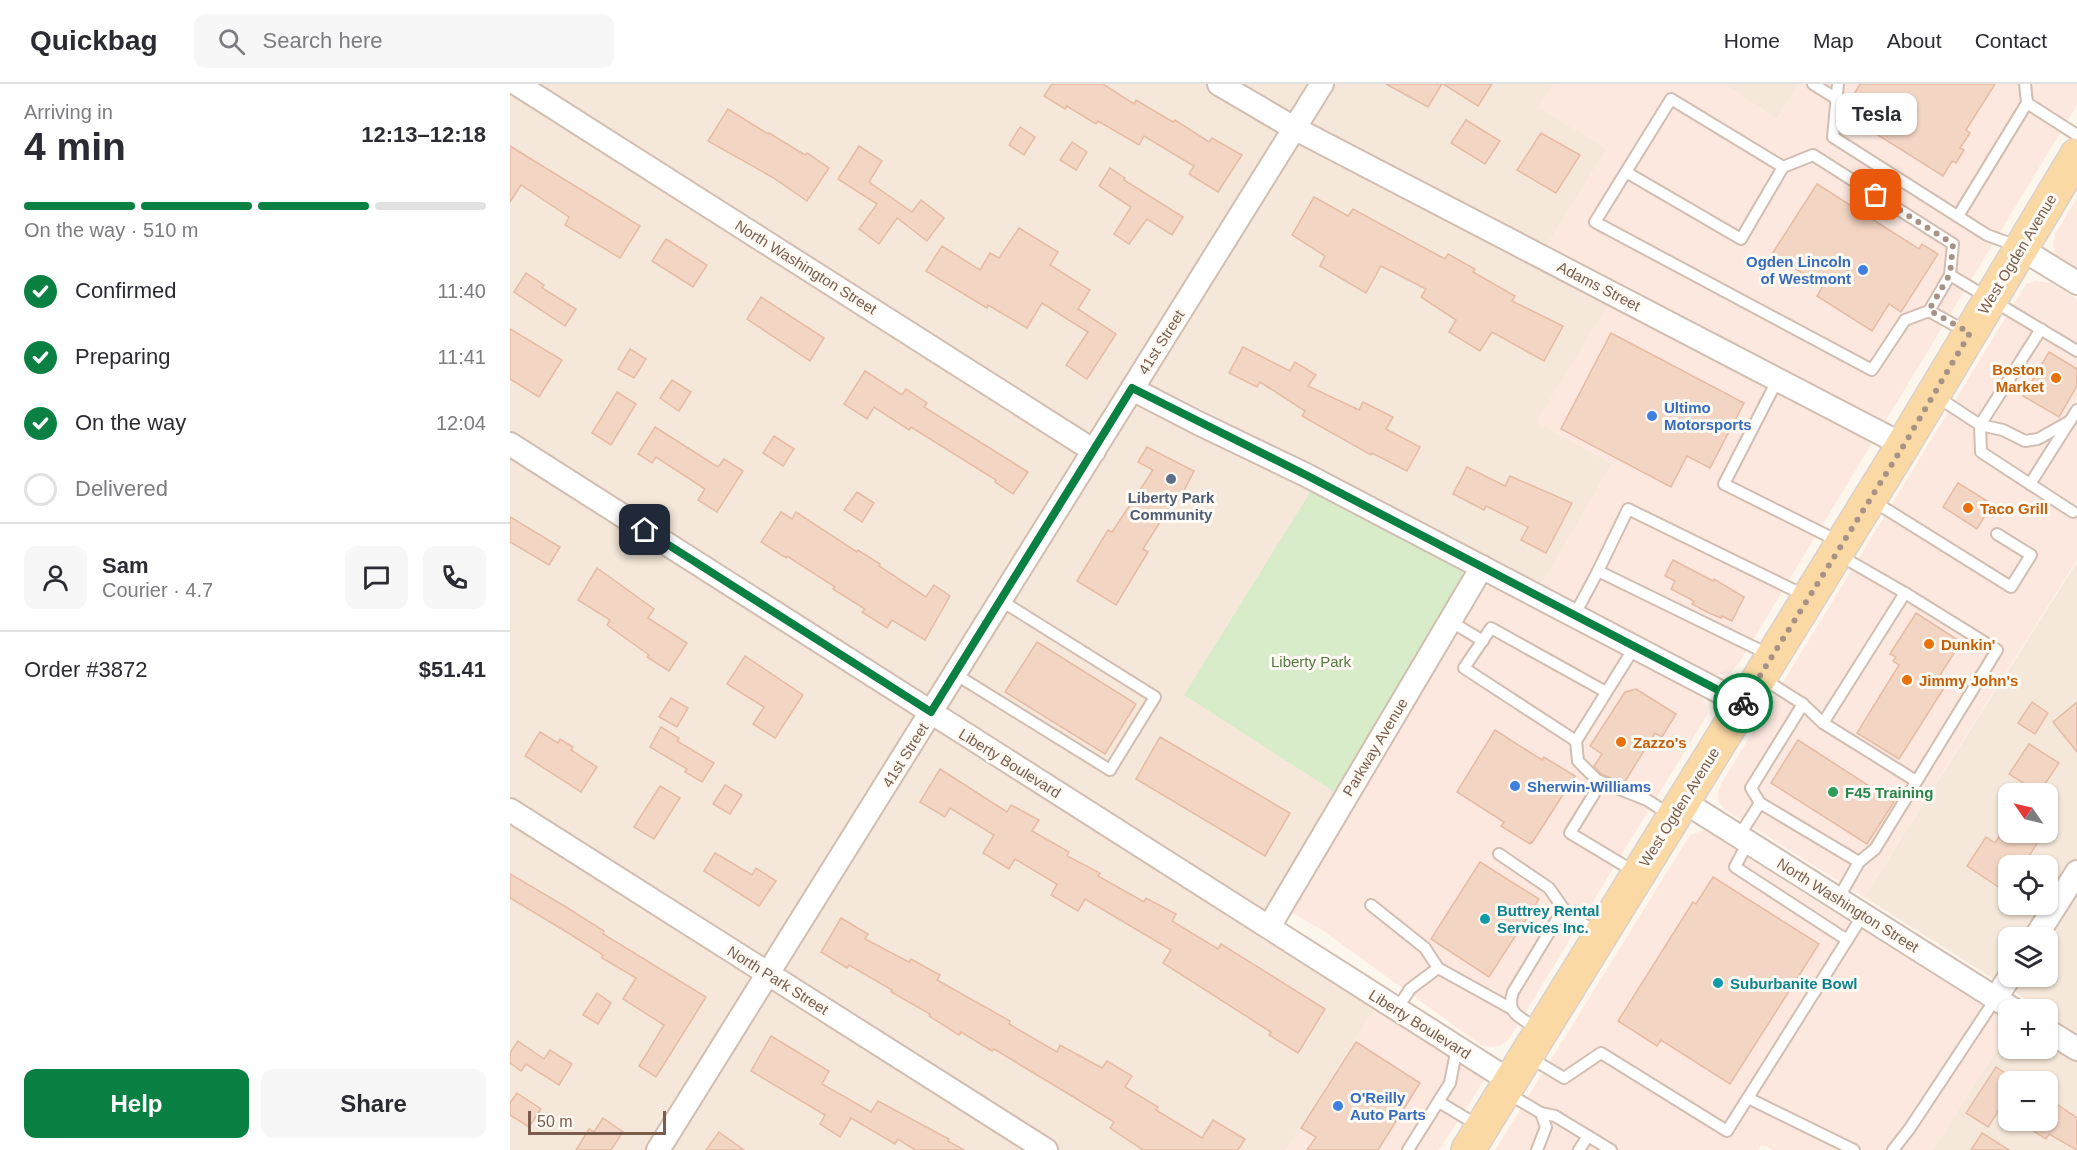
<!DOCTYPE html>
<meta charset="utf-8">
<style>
:root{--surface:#fff;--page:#f7f7f7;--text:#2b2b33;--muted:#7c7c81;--line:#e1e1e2;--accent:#0b8043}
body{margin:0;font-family:Arial,sans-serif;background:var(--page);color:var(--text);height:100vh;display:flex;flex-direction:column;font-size:22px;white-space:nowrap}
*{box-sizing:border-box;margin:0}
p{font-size:20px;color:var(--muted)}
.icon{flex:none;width:33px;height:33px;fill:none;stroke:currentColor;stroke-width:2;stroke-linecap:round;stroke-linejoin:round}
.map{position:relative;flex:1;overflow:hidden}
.panel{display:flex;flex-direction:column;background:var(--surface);width:510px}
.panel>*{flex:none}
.needle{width:39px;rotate:304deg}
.tools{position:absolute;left:1488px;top:699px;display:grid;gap:12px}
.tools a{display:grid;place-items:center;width:60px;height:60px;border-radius:12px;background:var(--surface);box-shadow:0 2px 4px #0004;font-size:30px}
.scale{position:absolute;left:18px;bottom:15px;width:138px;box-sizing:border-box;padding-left:6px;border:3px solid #7a5c4d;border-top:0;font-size:16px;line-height:21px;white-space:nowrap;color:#7a5c4d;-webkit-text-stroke:4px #fffaf3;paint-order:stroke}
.pin{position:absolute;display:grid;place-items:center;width:51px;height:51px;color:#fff;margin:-26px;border-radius:12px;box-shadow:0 3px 9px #0006}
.courier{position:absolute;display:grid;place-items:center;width:60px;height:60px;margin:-30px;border:4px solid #0b8043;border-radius:50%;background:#fff;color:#222;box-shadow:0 2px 8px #0007}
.bubble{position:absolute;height:42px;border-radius:12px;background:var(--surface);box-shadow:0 2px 4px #0004;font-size:20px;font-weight:700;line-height:42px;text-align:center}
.overview em{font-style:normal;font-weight:700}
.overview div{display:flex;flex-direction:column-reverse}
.overview{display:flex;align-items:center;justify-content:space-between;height:102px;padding:0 24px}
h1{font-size:39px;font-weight:700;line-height:45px}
.bar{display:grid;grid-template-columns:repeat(4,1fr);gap:9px 6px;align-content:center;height:72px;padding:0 24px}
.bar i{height:8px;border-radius:4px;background:var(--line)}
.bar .active{background:var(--accent)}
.bar p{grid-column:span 4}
.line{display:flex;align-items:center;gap:15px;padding:0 24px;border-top:2px solid var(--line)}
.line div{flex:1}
.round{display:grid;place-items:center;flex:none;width:63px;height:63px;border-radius:12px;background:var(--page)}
ol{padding:0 24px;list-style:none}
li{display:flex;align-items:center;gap:18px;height:66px}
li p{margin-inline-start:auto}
li .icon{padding:6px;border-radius:50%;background:var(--accent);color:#fff;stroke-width:4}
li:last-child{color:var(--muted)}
li i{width:33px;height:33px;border:3px solid var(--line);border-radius:50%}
.cta{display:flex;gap:12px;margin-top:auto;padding:12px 24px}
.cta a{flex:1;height:69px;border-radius:12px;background:var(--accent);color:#fff;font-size:24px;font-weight:700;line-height:69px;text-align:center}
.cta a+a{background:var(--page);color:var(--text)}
header{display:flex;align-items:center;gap:36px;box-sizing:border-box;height:84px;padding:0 30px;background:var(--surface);border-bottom:2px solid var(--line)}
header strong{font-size:28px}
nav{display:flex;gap:33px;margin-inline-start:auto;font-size:21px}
.search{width:420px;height:54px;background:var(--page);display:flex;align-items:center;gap:15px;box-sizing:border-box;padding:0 21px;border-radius:12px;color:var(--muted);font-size:22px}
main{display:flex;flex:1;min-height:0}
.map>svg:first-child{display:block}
</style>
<header>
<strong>Quickbag</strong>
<div class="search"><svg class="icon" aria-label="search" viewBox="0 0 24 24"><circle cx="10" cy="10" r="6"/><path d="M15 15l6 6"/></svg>Search here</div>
<nav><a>Home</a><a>Map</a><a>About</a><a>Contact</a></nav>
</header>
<main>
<section class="panel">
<div class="overview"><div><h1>4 min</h1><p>Arriving in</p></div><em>12:13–12:18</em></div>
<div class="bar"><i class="active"></i><i class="active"></i><i class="active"></i><i></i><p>On the way · 510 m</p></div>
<ol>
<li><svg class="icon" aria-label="check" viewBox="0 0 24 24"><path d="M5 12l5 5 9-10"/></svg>Confirmed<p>11:40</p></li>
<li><svg class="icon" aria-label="check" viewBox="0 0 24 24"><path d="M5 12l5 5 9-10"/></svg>Preparing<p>11:41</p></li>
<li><svg class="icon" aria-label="check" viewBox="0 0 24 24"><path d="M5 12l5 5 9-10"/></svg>On the way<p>12:04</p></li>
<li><i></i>Delivered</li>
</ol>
<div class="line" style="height:108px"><a class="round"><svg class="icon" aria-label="person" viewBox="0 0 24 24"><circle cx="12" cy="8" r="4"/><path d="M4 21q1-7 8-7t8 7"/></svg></a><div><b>Sam</b><p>Courier · 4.7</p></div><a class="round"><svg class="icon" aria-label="chat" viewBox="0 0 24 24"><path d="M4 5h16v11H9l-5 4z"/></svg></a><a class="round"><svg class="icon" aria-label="phone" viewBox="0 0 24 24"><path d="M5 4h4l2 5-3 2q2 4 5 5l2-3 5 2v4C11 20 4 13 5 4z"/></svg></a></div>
<div class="line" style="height:78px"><div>Order #3872</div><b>$51.41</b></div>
<div class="cta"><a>Help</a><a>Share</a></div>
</section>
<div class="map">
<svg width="1567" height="1066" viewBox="0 0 1567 1066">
<rect width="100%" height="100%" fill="#fdf6ec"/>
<g fill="#f5e8da" fill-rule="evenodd">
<path d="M0,0h1043l-14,23 68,42 -71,114 74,39 2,162 -72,124 -228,-99 -127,206 151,98 -77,144 116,71 -89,142h-776z"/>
<path d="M1214,0h75l-22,35z"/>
<path d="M1567,478v588h-145l76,-117v15h40v-38l-26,-1 5,-9 -163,-103zM1498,710h40v38h-40zM1498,782h40v38h-40zM1498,854h40v38h-40zM1498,998h40v38h-40z"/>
</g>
<g fill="#fde8e0">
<path d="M1043,0h171l53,35 22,-35h278v21l-337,556 -9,11 -8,3 -11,-1 -15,-5 -157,-81 72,-124 -76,-42 74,-120 -74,-39 71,-114 -69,-42z"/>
<path d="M1567,114v76l-20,-14 -4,-16 2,-10z"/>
<path d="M1526,197l14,2 27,16v261l-213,337 -140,-88 -5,-7 -1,-9 3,-9 305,-500z"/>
<path d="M985,501l199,106 9,8 4,8v8l-198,324 -9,7 -9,1 -10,-2 -156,-113 -34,-20 2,-17 184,-303 9,-6z"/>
<path d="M1194,746l304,192v11l-76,117h-159l-11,-5 -4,5h-263l190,-307 6,-8z"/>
<path d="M865,924l111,69 -47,73h-153z"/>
</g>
<path fill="#d8ecc9" d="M802,405l149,80 3,8 -128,216 -152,-98z"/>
<g fill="#f3d5c3" stroke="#e6bba3" stroke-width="1.5">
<path d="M542,0h51l31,20 2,-4 37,22 2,-2 34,22 3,-4 30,17 -24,37 -29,-18 5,-8 -50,-30 -5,9 -41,-24 -2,3 -29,-18 -2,3 -21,-13z"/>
<path d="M876,0h56l-14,23z"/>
<path d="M933,0h49l-14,22z"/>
<path d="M1350,0h135l-29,46 4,3 -10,15 4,2 -8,13 -4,-2 -9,15 -100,-63z"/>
<path d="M218,25l40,25 1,-1 36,22 2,-2 22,15 -22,33 -35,-24 -64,-36z"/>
<path d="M956,36l34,21 -15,23 -34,-21z"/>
<path d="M510,43l15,10 -11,18 -15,-10z"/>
<path d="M1031,49l39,22 -24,38 -39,-23z"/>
<path d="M562,58l15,10 -11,18 -16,-10z"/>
<path d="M0,62l130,80 -20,32 -55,-33 4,-8 -48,-32 -11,17z"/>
<path d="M349,62l23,15 -13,21 43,30 9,-12 23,18 -17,23 -30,-23 -18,26 -20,-15 18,-25 -39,-25z"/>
<path d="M600,84l15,10 -1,2 59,37 -11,18 -25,-16 -18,25 -15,-10 17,-27 -32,-21z"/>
<path d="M1307,100l102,65 3,-5 16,10 -37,58 -12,-8 -17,27 -55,-35 6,-10 -51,-32z"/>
<path d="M804,113l34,19 5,-7 92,50 3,-5 27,15 -2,3 42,24 -3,5 51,25 -19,35 -52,-29 -12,19 -31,-19 7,-12 -35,-23 5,-8 -45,-23 -15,27 -46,-27 5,-10 -33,-21z"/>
<path d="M509,144l39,24 -8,13 40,25 -12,19 38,25 -29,45 -21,-14 22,-33 -46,-29 -15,25 -39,-23 -1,3 -61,-37 16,-25 38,24 10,-17 9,5z"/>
<path d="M156,155l41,26 -14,22 -41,-26z"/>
<path d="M16,189l18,12 -2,3 34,21 -11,17 -51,-34z"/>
<path d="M251,213l63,41 -14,23 -63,-42z"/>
<path d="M0,245l52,31 -23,37 -29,-18z"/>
<path d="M1101,249l133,70 -34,65 -23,-12 -16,31 -110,-58z"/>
<path d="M733,263l47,24 5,-9 21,13 -8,11 51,24 4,-8 30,15 -7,12 34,18 -13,24 -35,-18 -1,2 -69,-39 3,-5 -45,-29 -3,5 -28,-14z"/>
<path d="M120,265l16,10 -12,19 -16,-9z"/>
<path d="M1539,268l28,17v17l-18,31 -36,-21z"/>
<path d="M355,287l37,24 4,-6 21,14 -3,4 104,65 -15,22 -18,-12 1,-2 -85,-53 -2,3 -35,-23 -7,12 -23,-15z"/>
<path d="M162,296l19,12 -12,19 -19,-13z"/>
<path d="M107,308l19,12 -25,41 -19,-12z"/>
<path d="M145,343l63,40 6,-8 19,12 -26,41 -19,-12 7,-11 -49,-32 -4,6 -14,-9z"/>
<path d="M264,352l20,13 -11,17 -20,-13z"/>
<path d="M637,363l47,24 -16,31 -4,-2 -31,49 5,3 -32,53 -39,-24 31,-51 4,2 41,-62 -15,-8z"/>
<path d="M957,383l38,19 5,-10 62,27 -26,50 -25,-13 7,-13 -42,-21 -2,4 -31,-16z"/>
<path d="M1448,399l34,21 -15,25 -34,-22z"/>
<path d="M347,408l17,11 -12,19 -18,-12z"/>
<path d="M271,428l11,7 4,-7 61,40 1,-2 22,14 -1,2 47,31 8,-12 16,11 -25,44 -33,-20 -5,8 -25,-16 3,-3 -32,-20 2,-2 -48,-31 -1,2 -25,-16z"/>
<path d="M0,433l50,30 -11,18 -39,-23z"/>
<path d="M1163,476l40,21 1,-2 30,18 -12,24 -10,-5 -1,2 -12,-5 -17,-9 2,-3 -23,-12 4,-8 -10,-5z"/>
<path d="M87,484l57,41 -6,9 39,25 -18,28 -22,-14 2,-2 -42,-30 3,-5 -32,-20z"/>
<path d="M1406,529l45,29 -26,41 9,5 -45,71 -42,-26 42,-68 -6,-4 3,-4 -6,-3z"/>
<path d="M527,558l99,62 -31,50 -100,-62z"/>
<path d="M235,572l58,39 -28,43 -22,-14 11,-17 -37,-23z"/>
<path d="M1126,605l40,25 -14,23 -7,-4 -31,50 -23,-9 -7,-8 8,-12 -12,-8 35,-54z"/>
<path d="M161,614l17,10 -11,19 -18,-10z"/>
<path d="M1522,618l16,11 -13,21 -17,-11z"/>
<path d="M1567,618v50l-24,-30z"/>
<path d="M151,643l18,11 -2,3 37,22 -12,19 -17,-10 2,-3 -37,-22z"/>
<path d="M985,646l47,30 2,-3 31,19 -43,67 -1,-1 -1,2 -29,-18 3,-4 -47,-30z"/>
<path d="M30,648l18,11 2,-4 13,8 -2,3 26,17 -16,25 -56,-36z"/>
<path d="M650,653l130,76 -25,43 -129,-77z"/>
<path d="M1288,656l96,62 -27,42 -96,-61z"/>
<path d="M1519,660l30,19 -20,30 -30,-19z"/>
<path d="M430,685l67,43 4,-7 28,15 -7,11 37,21 -2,4 33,17 -2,3 46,26 2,-4 30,16 -4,7 46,28 3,-5 104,65 -27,44 -29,-18 2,-3 -108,-69 8,-13 -86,-51 -7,12 -27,-16 6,-11 -42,-25 -6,10 -26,-16 11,-18 -44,-27 -5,9 -25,-15z"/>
<path d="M215,701l17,10 -12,19 -17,-10z"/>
<path d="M150,702l20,12 -26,41 -20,-12z"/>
<path d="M1492,748h42l-21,34h-15v9l-8,13 -33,-22 19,-29 9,6z"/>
<path d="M205,769l37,22 4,-7 20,13 -17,25 -55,-35z"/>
<path d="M970,778l59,37 -50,78 -58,-38z"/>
<path d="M0,790l56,33 38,24 -1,3 103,63 -50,80 -17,-11 25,-41 -41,-26 13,-21 -34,-20 1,-3 -33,-21 -60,-36z"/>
<path d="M1203,793l106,67 -89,140 -69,-44 -4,6 -39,-25 75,-119 3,2z"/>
<path d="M331,834l27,16 -3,5 44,23 2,-3 29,16 -3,5 73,41 -1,3 48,28 3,-7 42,23 5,-7 25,15 -7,11 33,20 -2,3 46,28 11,-18 32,19 -7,11h-95l-33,-22 4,-6 -42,-26 -78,-47 -2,2 -31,-19 -2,3 -30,-19 1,-2 -39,-22 1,-2 -43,-25 -2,3 -26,-16z"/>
<path d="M87,909l14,10 -13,21 -15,-9z"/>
<path d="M261,952l58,35 -7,13 49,28 7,-11 71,38 -1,2 16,9h-49l-17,-11 -3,5 -44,-26 -11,19 -20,-13 5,-9 -74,-44z"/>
<path d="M8,957l26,18 6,-9 22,14 -13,21 -33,-21 -5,7 -11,-8v-10z"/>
<path d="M846,958l64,41 -42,67h-71l9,-13 -15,-9z"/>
<path d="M1486,983l12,8v21l-20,31 -22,-14z"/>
<path d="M7,1009l24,16 -12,18 -19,-12v-12z"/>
<path d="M1538,1014l29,20v32l-28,-16 -3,5 -29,-19h31z"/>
<path d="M93,1034l20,14 -12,18h-35l13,-21 5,3z"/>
<path d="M209,1048l25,18h-38z"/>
<path d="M1472,1049l27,17h-38z"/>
</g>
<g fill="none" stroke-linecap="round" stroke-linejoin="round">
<defs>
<g id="lane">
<path d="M1303,0l24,15"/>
<path d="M1328,0l-5,53 154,98 30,11"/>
<path d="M1517,19l50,32"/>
<path d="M1116,88l115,67 42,-72"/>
<path d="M1448,132l69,-113 -2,-19"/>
<path d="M1419,227l-24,9 -33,50 -277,-148 76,-123 112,68 30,-12 140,89 -3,31"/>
<path d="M1531,245l-61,96 23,5 22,11 13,-2 32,-18"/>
<path d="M1457,248l-38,-21 21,-36 127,76"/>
<path d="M1268,295l-54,105 116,58"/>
<path d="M1426,312l44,29 1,27 92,60"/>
<path d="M1520,400l47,-74"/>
<path d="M1363,417l138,86 20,-32 -34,-21"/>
<path d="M1064,532l24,-45"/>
<path d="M940,537l33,20"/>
<path d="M1124,564l-58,93 2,20 19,19 50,20 25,16"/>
<path d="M1260,571l-172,-84 30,-62 178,87"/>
<path d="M445,590l155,96 45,-73 -155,-97"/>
<path d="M1293,620l20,19 93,58"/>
<path d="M1313,639l82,-130"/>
<path d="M1066,657l-112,-73 27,-40 115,64"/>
<path d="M1084,710l-24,39 65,39"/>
<path d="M1250,719l99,59"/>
<path d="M1229,752l21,-33 -9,-15 52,-84 -41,-26"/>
<path d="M1238,758l-13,25 112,73"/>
<path d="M989,770l50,34 19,27"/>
<path d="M1328,815l21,-37 16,-13 122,-199 -92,-57 -66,-38"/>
<path d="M861,821l54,43 13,20 74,41"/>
<path d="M887,925l13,-20 28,-21"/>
<path d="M1028,945c-16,-11 -33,-15 -25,-37l43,-71 8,-6h4l30,17"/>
<path d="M1019,973l35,21 37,-25 126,78 136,-216"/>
<path d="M997,1009l34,20 14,3 56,34"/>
<path d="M1238,1014l106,52"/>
<path d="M929,1018l40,24"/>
<path d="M898,1066l42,-67 7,-36"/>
<path d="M1027,1066l9,-23 -5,-14"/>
<path d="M1069,1066l9,-14"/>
<path d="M1383,1066l17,-22 86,-130"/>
</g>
<g id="street">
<path d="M7,0l577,367"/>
<path d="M709,0l75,44 609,317"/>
<path d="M1510,164l57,35"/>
<path d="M622,305l66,34 108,52 437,229"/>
<path d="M0,360l1000,637"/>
<path d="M1173,717l331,209"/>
<path d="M0,726l536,340"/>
<path d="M759,843l213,-360"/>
<path d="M1525,854l42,-66"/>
<path d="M1486,914l14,-22"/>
<path d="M1538,947l29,18"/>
<path d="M148,1066l664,-1066"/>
</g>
<path id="primary" d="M958,1066l435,-705 174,-290"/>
</defs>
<use href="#lane" stroke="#d1beb0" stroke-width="14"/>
<use href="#street" stroke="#d1beb0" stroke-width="26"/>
<use href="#primary" stroke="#dad1cd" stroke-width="36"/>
<use href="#lane" stroke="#fff" stroke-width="10"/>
<use href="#street" stroke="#fff" stroke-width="22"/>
<use href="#primary" stroke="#fbd9a5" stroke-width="33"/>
</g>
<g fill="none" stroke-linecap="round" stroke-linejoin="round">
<path stroke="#a89285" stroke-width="6" stroke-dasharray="0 10.8" d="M1233,619l161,-258 66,-112 -41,-23 21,-36 3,-30 -77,-49"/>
<path stroke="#0b8043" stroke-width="8" d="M135,446l286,182 201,-324 174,87 437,228"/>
</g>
<g fill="#3f7fe0" stroke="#fffaf3" stroke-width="2">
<circle cx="1353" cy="186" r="6"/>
<circle cx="1142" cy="332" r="6"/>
<circle cx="1005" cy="702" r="6"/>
<circle cx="828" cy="1022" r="6"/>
</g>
<g fill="#e8710a" stroke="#fffaf3" stroke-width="2">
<circle cx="1546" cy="294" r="6"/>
<circle cx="1458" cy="424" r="6"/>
<circle cx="1419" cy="560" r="6"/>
<circle cx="1397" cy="596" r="6"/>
<circle cx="1111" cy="658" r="6"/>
</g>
<circle fill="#5c6f8a" stroke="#fffaf3" stroke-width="2" cx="661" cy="395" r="6"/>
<circle fill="#2e9e5b" stroke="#fffaf3" stroke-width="2" cx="1323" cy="708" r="6"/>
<g fill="#0f9aa8" stroke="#fffaf3" stroke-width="2">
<circle cx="975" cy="835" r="6"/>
<circle cx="1208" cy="899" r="6"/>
</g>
<g text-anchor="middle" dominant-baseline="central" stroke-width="6" stroke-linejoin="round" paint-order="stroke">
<g font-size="15" fill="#7a5c4d" stroke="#fffaf3">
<text transform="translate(1507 170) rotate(-59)">West Ogden Avenue</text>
<text transform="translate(296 183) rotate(32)">North Washington Street</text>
<text transform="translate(1089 202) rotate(27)">Adams Street</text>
<text transform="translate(651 258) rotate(-58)">41st Street</text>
<text transform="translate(865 663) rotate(-59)">Parkway Avenue</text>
<text transform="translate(395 671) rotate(-58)">41st Street</text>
<text transform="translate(500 679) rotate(32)">Liberty Boulevard</text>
<text transform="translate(1169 723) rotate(-58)">West Ogden Avenue</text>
<text transform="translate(1338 821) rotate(32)">North Washington Street</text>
<text transform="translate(268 896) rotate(32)">North Park Street</text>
<text transform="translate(910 940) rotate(32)">Liberty Boulevard</text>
</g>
<g font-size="15" font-weight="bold" fill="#366cbe" stroke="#fffaf3" text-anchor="start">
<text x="1341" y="177" text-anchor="end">Ogden Lincoln<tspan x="1341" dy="17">of Westmont</tspan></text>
<text x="1154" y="323">Ultimo<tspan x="1154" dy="17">Motorsports</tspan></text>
<text x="1017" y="702">Sherwin-Williams</text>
<text x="840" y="1013">O'Reilly<tspan x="840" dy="17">Auto Parts</tspan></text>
</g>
<g font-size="15" font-weight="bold" fill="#c56008" stroke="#fffaf3" text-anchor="start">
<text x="1534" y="285" text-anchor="end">Boston<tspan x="1534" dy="17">Market</tspan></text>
<text x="1470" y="424">Taco Grill</text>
<text x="1431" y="560">Dunkin'</text>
<text x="1409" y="596">Jimmy John's</text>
<text x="1123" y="658">Zazzo's</text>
</g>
<g font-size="15" font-weight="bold" fill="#4e5e75" stroke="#fffaf3">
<text x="661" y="413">Liberty Park<tspan x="661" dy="17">Community</tspan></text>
</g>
<g font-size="15" fill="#537a41" stroke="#fffaf3">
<text x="801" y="577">Liberty Park</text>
</g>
<g font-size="15" font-weight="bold" fill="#27864d" stroke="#fffaf3" text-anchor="start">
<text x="1335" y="708">F45 Training</text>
</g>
<g font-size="15" font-weight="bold" fill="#0d838f" stroke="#fffaf3" text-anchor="start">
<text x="987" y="826">Buttrey Rental<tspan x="987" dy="17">Services Inc.</tspan></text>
<text x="1220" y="899">Suburbanite Bowl</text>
</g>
</g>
</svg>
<div class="tools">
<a><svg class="needle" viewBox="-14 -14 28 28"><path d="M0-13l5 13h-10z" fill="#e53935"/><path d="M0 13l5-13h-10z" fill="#7c7c81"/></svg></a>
<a><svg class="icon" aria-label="locate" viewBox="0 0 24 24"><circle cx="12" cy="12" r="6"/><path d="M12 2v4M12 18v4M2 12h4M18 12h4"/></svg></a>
<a><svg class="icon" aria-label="layers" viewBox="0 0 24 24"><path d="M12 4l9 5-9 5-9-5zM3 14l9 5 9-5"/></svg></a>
<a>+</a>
<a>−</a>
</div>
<div class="scale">50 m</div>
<div class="pin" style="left:1366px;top:111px;background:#ea580c"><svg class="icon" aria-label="bag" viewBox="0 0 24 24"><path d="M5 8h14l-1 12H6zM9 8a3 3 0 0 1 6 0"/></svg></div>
<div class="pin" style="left:135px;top:446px;background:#1f2937"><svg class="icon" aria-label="home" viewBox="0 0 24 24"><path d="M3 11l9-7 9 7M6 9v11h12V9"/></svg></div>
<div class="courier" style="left:1233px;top:619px"><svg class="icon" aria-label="bike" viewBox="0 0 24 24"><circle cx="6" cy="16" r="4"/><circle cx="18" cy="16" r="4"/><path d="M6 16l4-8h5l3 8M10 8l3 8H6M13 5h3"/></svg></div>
<div class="bubble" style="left:1326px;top:9px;width:81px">Tesla</div>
</div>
</main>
